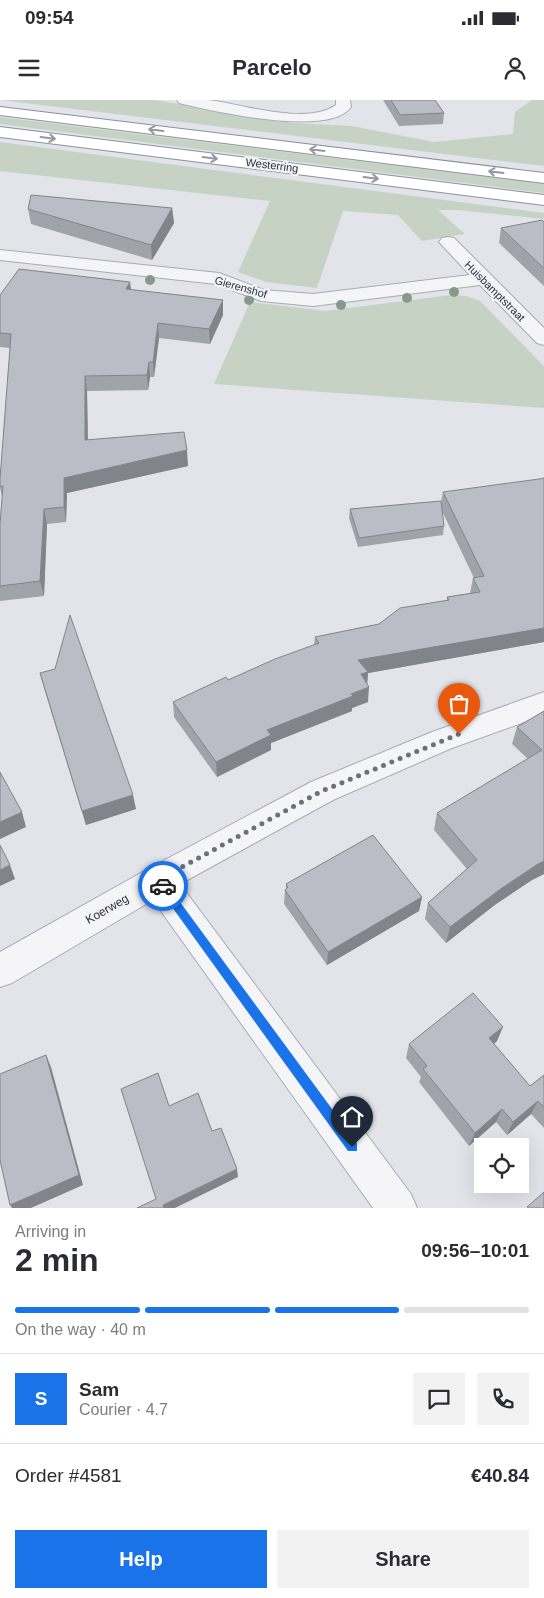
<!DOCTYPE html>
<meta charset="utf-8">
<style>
:root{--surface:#fff;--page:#f2f2f3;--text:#2b2b33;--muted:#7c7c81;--line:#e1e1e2;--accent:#1a73e8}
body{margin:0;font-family:Helvetica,sans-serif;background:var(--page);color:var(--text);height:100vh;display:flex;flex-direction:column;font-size:19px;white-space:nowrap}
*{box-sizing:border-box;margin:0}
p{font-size:16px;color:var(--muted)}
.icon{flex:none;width:28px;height:28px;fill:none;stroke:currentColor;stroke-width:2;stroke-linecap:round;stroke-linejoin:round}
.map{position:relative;height:1108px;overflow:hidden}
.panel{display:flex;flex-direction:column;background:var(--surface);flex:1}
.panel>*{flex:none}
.buttons{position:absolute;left:474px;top:1038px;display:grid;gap:10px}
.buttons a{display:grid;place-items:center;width:55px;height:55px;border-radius:0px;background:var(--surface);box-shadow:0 5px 20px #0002;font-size:25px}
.pin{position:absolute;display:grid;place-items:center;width:42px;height:42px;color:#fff;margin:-51px -21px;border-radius:50% 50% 50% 0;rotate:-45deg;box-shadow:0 0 5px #0007}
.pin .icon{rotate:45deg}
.courier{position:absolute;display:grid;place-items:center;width:50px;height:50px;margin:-25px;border:4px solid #1a73e8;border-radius:50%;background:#fff;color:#222;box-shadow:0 1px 6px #0007}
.summary em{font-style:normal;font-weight:600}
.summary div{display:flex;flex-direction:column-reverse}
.summary{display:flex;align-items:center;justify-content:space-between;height:85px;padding:0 15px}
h1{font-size:32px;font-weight:600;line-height:38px}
.bar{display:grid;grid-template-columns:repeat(4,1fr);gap:8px 5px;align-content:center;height:60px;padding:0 15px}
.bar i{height:6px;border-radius:4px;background:var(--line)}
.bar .current{background:var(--accent)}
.bar p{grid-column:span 4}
.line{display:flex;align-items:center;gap:12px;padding:0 15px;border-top:1px solid var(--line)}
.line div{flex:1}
.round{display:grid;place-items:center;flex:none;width:52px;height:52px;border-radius:0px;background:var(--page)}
.action{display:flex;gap:10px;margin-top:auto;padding:10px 15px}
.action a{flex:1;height:58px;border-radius:0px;background:var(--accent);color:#fff;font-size:20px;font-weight:600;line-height:58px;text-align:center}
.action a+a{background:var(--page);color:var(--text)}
.status{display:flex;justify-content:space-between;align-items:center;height:35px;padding:0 25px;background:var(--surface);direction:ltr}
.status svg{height:14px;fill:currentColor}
header{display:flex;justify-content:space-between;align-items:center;height:65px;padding:0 15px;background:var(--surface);font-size:22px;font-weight:600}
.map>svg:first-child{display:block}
</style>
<div class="status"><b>09:54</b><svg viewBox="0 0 49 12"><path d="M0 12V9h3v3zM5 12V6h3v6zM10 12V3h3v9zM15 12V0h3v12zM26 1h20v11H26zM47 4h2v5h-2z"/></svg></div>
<header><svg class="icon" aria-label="menu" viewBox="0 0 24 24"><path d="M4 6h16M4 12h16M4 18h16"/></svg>Parcelo<svg class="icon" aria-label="person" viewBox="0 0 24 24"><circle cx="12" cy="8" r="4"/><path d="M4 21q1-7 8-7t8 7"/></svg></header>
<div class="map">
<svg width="544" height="1108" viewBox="0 0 544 1108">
<rect width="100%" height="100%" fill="#e2e4ea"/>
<g fill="#c6d3c4">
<path d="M0,0h155l138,23 59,3 82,16 79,-8 2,-22 17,-12h12v66z"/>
<path d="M0,17l544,67v9l-544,-69z"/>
<path d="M0,42l544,71v6l-86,-9h-20l27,24 -43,7 -24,-26 -55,-4 -26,77 -51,-6 -28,-10 32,-71 -270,-30z"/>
<path d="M451,195l15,1 14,5 64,65v42l-330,-24 36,-82 75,9z"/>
</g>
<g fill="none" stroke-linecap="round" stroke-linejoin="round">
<defs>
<g id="minor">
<path d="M177,0c10,0 21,0 31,0 34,4 98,26 128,5v-5h14l1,7c-21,31 -139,4 -172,-4z"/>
<path d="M448,137l6,1 90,90v17l-7,-2 -57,-58 -167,21 -52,-5 -45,-17 -216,-24v-10l219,23 45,17 49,4 157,-19 -31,-33 3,-4z"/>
<path d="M544,592v23l-92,33 -119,52 -153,84 231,310 6,14h-44l-220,-308 -141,83 -12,4v-35l146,-82 165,-88 121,-50z"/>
</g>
<g id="highway">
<path d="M0,7l544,66v10l-544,-68z"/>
<path d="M0,27l544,68v10l-544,-68z"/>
</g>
</defs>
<use href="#minor" stroke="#a7abb4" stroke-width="2"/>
<use href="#highway" stroke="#8a909f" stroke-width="2"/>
<use href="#minor" fill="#f5f5f8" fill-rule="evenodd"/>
<use href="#highway" fill="#fff" fill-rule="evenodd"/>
</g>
<g fill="#879989">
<circle cx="150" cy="180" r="5"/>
<circle cx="454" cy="192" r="5"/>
<circle cx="407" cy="198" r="5"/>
<circle cx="249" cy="200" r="5"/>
<circle cx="341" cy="205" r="5"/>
</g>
<g fill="#a0a3aa">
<path d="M383,0h52l9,13 -1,11 -44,2z"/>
<path d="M172,108l2,15 -22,37 -121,-36 -3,-15z"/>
<path d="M544,122v64l-45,-43 2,-15z"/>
<path d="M131,190l92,10v15l-13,29 -51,-6 -5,39h-4l-2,13 -61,1 1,49 100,26 -121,27 -1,29 -19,2 -3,72 -44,5v-77l2,-27 -2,-9v-9l10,-131 -10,-1v-52z"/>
<path d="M443,392l101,150 -176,31 -1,10 1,19 -16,6v3l-81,32v7l-54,27 -43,-60 -1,-15 141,-57 1,-8 64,-13 68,-23v-4l23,-4 3,-15h1l-32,-67 2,15 -1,9 -85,12 -9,-29 1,-9 91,-7z"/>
<path d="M40,573l96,136 -50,16 -42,-137z"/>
<path d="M544,611v163l-12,6 -36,24 -50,39 -21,-24 3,-16 39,-34 -33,-39 3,-17 91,-54 -16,-15 5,-17z"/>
<path d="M286,784l136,13 -3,14 -92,54 -43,-61 1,-14 1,-1z"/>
<path d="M497,941l-3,3 36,42 14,-11v53l-13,-14 -24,21 -11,-13 -27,24 -50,-64 2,-5 -15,-19 3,-14z"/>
</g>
<g fill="#82848b">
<path d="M172,108l2,15 -22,37 -1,-15z"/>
<path d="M130,182l2,14 -6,-7z"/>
<path d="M223,200v15l-13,29 -1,-15z"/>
<path d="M158,223l1,15 -5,39 -1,-15z"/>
<path d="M149,262l1,15 -2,13 -1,-15z"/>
<path d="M85,276l2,15 1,64 -3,-15z"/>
<path d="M187,350l1,16 -121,27 -1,29 -2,-15v-29z"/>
<path d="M44,409l3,15 -3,72 -4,-15z"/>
<path d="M544,528v14l-176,31 -1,14 -7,3 -2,-30z"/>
<path d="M369,587l-1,15 -16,6v3l-81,32v7l-54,27 -1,-15 51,-32z"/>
<path d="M133,695l3,14 -50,16 -4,-14z"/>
<path d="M22,712l4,15 -26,12v-17z"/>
<path d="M544,761v13l-12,6 -36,24 -50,39 4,-16 52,-39 36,-24z"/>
<path d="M10,765l5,14 -15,7v-16z"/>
<path d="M422,797l-3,14 -92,54 1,-13z"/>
<path d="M503,927l-6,14 -13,11 5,-14z"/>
<path d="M46,955l5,12 32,118 -52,23h-19l-2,-3z"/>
<path d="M538,1001l-7,13 -24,21 6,-13z"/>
<path d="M502,1009l-6,13 -27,24 6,-13z"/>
<path d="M237,1069l1,8 -63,31h-11l-1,-3z"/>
</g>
<g fill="#babdc6" stroke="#82848b">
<path d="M391,0h44l9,13 -44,2z"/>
<path d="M31,95l141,13 -21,37 -123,-36z"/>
<path d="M542,120l2,2v46l-43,-40z"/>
<path d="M19,169l111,13 -4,7 97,11 -14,29 -51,-6 -5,39h-4l-2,13 -62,1v64l99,-8 3,18 -123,28v29l-20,2 -4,72 -40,5v-62l3,-38h-3v-7l11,-145 -11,-1v-38z"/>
<path d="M544,378v150l-186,32 10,12 -7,2 8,13 -18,7 2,2 -86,34 4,5 -55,27 -43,-60 53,-25 2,3 47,-21 44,-16 -4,-6 64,-13 21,-16 49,-8 -2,-3 33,-5 -7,-14 11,-2 -41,-84 96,-13z"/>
<path d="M441,401l3,25 -85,12 -9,-29z"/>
<path d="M70,515l63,180 -51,16 -42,-138 15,-4z"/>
<path d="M544,611v150l-6,3 -36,24 -52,39 -22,-24 49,-43 -40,-47 105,-63 -25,-23z"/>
<path d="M0,672l22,40 -22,10z"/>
<path d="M373,735l49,62 -94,55 -43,-62 3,-3 -2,-3z"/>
<path d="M0,745l10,20 -10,5z"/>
<path d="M473,893l30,34 -14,11 41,48 14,-11v32l-6,-6 -25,21 -11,-13 -27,24 -52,-64 4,-3 -18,-22z"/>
<path d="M46,955l33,120 -69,30 -10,-45v-86z"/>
<path d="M158,973l11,33 29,-13 14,38 9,-3 16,41 -74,36 1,3h-27l19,-9 -35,-110z"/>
<path d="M544,1092v16h-15l-2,-1z"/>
</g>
<defs><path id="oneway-shaft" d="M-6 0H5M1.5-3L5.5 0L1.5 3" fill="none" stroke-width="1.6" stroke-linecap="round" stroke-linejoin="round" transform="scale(1.25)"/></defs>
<g stroke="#9598a0">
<use href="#oneway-shaft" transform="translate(156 30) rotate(-173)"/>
<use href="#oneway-shaft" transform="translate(48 38) rotate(7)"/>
<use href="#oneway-shaft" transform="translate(317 50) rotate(-173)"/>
<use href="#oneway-shaft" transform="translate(210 58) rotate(7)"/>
<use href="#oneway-shaft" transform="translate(496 72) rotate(-173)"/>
<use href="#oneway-shaft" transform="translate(371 78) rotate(7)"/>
</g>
<path fill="#1a73e8" d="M163,782l3,1 191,260v8h-9l-189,-262 -1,-3z"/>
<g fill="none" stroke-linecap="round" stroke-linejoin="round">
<path stroke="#6b707c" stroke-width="5" stroke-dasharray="0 9" d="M163,786l-5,-6 164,-89 137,-57"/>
</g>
<g text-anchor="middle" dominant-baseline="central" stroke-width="4.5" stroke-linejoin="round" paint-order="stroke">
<g font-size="11" fill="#2b3141" stroke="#f2f3f7">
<text transform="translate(272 65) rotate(7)">Westerring</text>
<text transform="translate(241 187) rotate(16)">Gierenshof</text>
<text transform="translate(495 191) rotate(45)">Huisbamptstraat</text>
</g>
<g font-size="12" fill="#2b3141" stroke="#f2f3f7">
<text transform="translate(107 809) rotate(-30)">Koerweg</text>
</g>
</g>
</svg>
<div class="buttons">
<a><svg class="icon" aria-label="locate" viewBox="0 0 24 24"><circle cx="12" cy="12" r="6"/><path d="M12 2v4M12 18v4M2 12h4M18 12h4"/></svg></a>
</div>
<div class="pin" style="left:459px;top:634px;background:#ea580c"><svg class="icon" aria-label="bag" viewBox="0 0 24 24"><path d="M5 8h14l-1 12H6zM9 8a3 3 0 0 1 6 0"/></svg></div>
<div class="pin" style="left:352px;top:1047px;background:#1f2937"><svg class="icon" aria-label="home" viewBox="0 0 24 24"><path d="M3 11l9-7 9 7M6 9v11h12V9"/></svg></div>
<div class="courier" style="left:163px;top:786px"><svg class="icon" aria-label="car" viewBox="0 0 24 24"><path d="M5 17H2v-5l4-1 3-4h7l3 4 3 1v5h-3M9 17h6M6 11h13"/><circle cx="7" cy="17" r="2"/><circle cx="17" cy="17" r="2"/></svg></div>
</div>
<section class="panel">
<div class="summary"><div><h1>2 min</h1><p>Arriving in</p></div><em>09:56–10:01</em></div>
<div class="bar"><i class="current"></i><i class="current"></i><i class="current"></i><i></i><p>On the way · 40 m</p></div>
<div class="line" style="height:90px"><b class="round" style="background:var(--accent);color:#fff">S</b><div><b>Sam</b><p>Courier · 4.7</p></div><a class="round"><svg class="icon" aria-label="chat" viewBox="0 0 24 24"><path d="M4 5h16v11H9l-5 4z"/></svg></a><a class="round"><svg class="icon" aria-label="phone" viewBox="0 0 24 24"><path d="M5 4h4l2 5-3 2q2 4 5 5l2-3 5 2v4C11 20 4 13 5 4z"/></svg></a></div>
<div class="line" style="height:65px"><div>Order #4581</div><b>€40.84</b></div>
<div class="action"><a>Help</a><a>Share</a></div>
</section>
